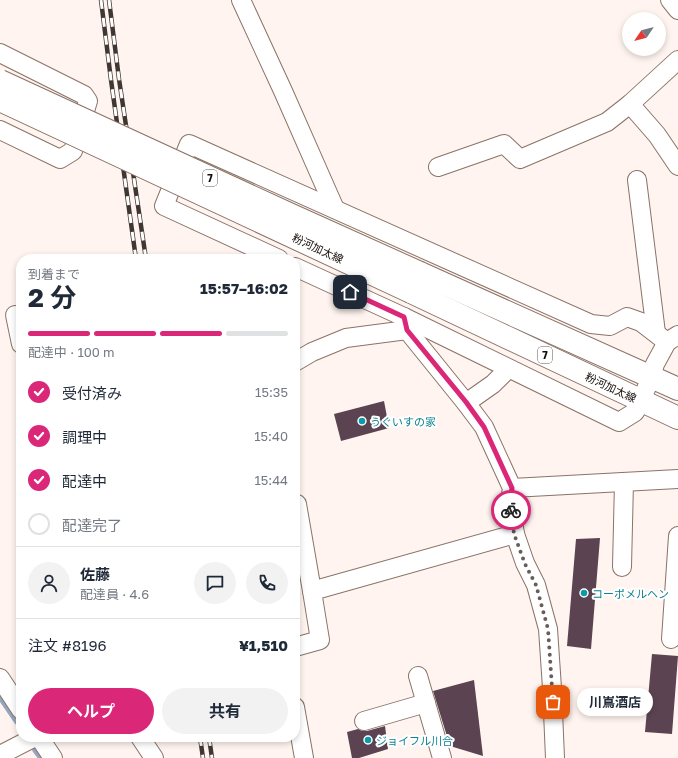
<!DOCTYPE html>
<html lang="ja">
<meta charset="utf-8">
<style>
:root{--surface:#fff;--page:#f2f2f3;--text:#1f2937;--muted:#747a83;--line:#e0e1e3;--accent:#db2777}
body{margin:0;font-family:"Golos Text","Noto Sans JP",sans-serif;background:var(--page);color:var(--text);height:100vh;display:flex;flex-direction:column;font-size:15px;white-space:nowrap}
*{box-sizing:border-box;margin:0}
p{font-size:13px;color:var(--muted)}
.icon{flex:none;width:22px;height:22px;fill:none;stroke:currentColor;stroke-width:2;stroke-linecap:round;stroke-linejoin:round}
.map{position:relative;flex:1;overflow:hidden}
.panel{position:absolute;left:16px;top:254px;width:284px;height:488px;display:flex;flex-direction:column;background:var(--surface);border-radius:16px;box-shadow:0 2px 6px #0003}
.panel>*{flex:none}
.needle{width:26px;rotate:235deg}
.tools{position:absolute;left:622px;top:12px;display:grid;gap:8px}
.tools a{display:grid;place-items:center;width:44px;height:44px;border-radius:50%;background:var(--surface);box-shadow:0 2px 6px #0003;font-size:20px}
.pin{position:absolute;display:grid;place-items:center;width:34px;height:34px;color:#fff;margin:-17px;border-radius:8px;box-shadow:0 2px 6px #0006}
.courier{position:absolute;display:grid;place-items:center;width:40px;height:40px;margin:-20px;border:3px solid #db2777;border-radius:50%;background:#fff;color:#222;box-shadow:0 1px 5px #0007}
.bubble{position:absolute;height:28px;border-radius:14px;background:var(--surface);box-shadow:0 2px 6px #0003;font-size:13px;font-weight:700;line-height:28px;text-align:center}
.overview em{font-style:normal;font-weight:700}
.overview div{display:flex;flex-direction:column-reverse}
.overview{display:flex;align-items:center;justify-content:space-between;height:68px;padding:0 12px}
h1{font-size:26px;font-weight:700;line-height:30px}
.bar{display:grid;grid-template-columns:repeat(4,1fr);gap:6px 4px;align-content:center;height:48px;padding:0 12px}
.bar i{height:5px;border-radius:3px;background:var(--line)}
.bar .current{background:var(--accent)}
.bar p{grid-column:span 4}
.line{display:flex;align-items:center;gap:10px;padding:0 12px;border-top:1px solid var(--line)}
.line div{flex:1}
.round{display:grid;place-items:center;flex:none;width:42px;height:42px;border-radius:21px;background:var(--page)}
ol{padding:0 12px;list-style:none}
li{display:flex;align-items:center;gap:12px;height:44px}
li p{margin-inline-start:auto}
li .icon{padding:4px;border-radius:50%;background:var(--accent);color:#fff;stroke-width:4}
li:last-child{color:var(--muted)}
li i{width:22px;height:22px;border:2px solid var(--line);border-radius:50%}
.cta{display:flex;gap:8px;margin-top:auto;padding:8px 12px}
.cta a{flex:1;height:46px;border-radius:24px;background:var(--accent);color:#fff;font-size:16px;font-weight:700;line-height:46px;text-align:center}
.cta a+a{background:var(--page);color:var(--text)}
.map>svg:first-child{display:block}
</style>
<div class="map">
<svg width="678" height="758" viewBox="0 0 678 758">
<rect width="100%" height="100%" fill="#fff4ef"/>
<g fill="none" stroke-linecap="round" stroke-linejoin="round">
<g stroke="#92a6bd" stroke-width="5.5">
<path d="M0,697l17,25"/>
<path d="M35,750l6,8"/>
</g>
</g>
<g fill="#5b4352">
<path d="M384,401l5,27 -48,13 -7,-27z"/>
<path d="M600,538l-9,111 -24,-3 9,-107z"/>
<path d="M652,654l26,2 -6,78 -27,-2z"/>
<path d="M474,680l9,76 -33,-10 -17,-55z"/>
<path d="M385,726l3,23 -29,9h-7l-5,-26 11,-3 4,2h5z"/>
</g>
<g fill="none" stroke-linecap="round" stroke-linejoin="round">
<defs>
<g id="street">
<path d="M241,0l42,91 52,118"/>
<path d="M670,0l8,10"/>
<path d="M0,53l84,42 4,6 -15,50 -13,8 -60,-29"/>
<path d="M630,104l48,-44"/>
<path d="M438,167l66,-23 16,15 87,-37 23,-18 27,31 21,31"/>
<path d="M637,180l19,153"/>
<path d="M279,259l-115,-53 25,-62 402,180 19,2 17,-9 14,5 26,20"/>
<path d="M295,267l109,50 215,105 16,-10 6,-11 10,-24 4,-13 12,-22 11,-7"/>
<path d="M15,315l6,29"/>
<path d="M404,317l3,13 59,73 18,24 28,61 -2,13 5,33 10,29 11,22 12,44 4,59 3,70"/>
<path d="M295,362l17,-10 34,-14 61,-8"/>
<path d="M466,403l27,-19 15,-15"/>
<path d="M512,488l166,-9"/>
<path d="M297,504l15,87"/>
<path d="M622,567l2,-85"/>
<path d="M671,639l7,-103"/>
<path d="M295,647l25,-7 -8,-49 203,-57"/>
<path d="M418,676l24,82"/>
<path d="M0,678l21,32"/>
<path d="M295,707l9,51"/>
<path d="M364,721l62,-18"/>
<path d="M39,737l14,21"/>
<path d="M140,737l14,21"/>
<path d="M0,755l35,-18"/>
</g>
<g id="primary">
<path d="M420,273l258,116"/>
<path d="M411,292l267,126"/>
</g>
</defs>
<use href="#street" stroke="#8a7367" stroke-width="20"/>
<use href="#primary" stroke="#8a7367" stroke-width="24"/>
<use href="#street" stroke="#fff" stroke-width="18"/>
<use href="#primary" stroke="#fff" stroke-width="22"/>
<defs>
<g id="rail">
<path d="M101,0l10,80 25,179"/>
<path d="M109,0l10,79 27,180"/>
<path d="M200,737l3,21"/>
<path d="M209,737l3,21"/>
</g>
</defs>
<use href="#rail" stroke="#403733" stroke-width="4.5"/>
<use href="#rail" stroke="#fff" stroke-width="3" stroke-dasharray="9" stroke-linecap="butt"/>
<defs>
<g id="primary-bridge">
<path d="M0,81l289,133 131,59"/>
<path d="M0,100l411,192"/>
</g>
</defs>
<use href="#primary-bridge" stroke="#8a7367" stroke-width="24" stroke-linecap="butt"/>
<use href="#primary-bridge" stroke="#fff" stroke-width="22"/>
</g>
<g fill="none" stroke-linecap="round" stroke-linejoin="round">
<path stroke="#675e5a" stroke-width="4" stroke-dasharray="0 7.2" d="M511,510l3,24 11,30 11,21 12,44 5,73"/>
<path stroke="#db2777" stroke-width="5" d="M350,292l54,25 3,13 59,72 18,25 28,61 -2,13 1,9"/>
</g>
<g fill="#0f9aa8" stroke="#fff" stroke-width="1.5">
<circle cx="362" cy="421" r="4"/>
<circle cx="584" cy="593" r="4"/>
<circle cx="368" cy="740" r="4"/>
</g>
<g text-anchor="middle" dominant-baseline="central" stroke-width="4" stroke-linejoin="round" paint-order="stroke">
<g fill="#fff" stroke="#5b5653" stroke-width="1">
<rect x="203" y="170" width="14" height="16" rx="3"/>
<rect x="538" y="347" width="14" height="16" rx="3"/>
</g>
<g font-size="10" font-weight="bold" fill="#150d09">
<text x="210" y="178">7</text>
<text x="545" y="355">7</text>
</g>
<g font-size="11" fill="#150d09" stroke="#fff">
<text transform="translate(318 248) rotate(25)">粉河加太線</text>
<text transform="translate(611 387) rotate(25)">粉河加太線</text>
</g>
<g font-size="11" fill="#0d838f" stroke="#fff" text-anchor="start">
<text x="370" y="421">うぐいすの家</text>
<text x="592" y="593">コーポメルヘン</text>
<text x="376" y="740">ジョイフル川合</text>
</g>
</g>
</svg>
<div class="tools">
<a><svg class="needle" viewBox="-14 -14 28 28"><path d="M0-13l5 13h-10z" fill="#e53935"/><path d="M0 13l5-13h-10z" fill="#747a83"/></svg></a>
</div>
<div class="pin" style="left:553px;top:702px;background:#ea580c"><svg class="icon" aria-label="bag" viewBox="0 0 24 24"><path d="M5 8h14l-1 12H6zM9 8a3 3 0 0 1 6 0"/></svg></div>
<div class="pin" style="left:350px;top:292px;background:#1f2937"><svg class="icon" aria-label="home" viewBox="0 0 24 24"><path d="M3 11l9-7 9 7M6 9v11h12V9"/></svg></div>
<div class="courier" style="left:511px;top:510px"><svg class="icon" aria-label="bike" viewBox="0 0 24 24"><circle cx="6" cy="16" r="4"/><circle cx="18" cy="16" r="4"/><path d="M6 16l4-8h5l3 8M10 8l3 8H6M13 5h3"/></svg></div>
<div class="bubble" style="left:577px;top:688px;width:76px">川嶌酒店</div>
<section class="panel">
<div class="overview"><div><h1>2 分</h1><p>到着まで</p></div><em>15:57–16:02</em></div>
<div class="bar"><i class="current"></i><i class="current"></i><i class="current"></i><i></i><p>配達中 · 100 m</p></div>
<ol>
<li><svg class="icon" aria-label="check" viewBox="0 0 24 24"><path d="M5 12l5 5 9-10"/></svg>受付済み<p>15:35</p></li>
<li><svg class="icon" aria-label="check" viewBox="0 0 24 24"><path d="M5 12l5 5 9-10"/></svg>調理中<p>15:40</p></li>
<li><svg class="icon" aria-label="check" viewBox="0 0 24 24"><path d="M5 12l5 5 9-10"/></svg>配達中<p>15:44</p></li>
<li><i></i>配達完了</li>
</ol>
<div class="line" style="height:72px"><a class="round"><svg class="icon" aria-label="person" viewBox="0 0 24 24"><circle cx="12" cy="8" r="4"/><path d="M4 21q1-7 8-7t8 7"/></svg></a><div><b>佐藤</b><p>配達員 · 4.6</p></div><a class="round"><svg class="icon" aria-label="chat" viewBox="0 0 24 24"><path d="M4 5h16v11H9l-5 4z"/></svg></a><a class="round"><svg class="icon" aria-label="phone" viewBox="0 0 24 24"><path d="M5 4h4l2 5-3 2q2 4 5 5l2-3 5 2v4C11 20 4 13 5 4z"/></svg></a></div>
<div class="line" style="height:52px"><div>注文 #8196</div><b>¥1,510</b></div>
<div class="cta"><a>ヘルプ</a><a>共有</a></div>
</section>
</div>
